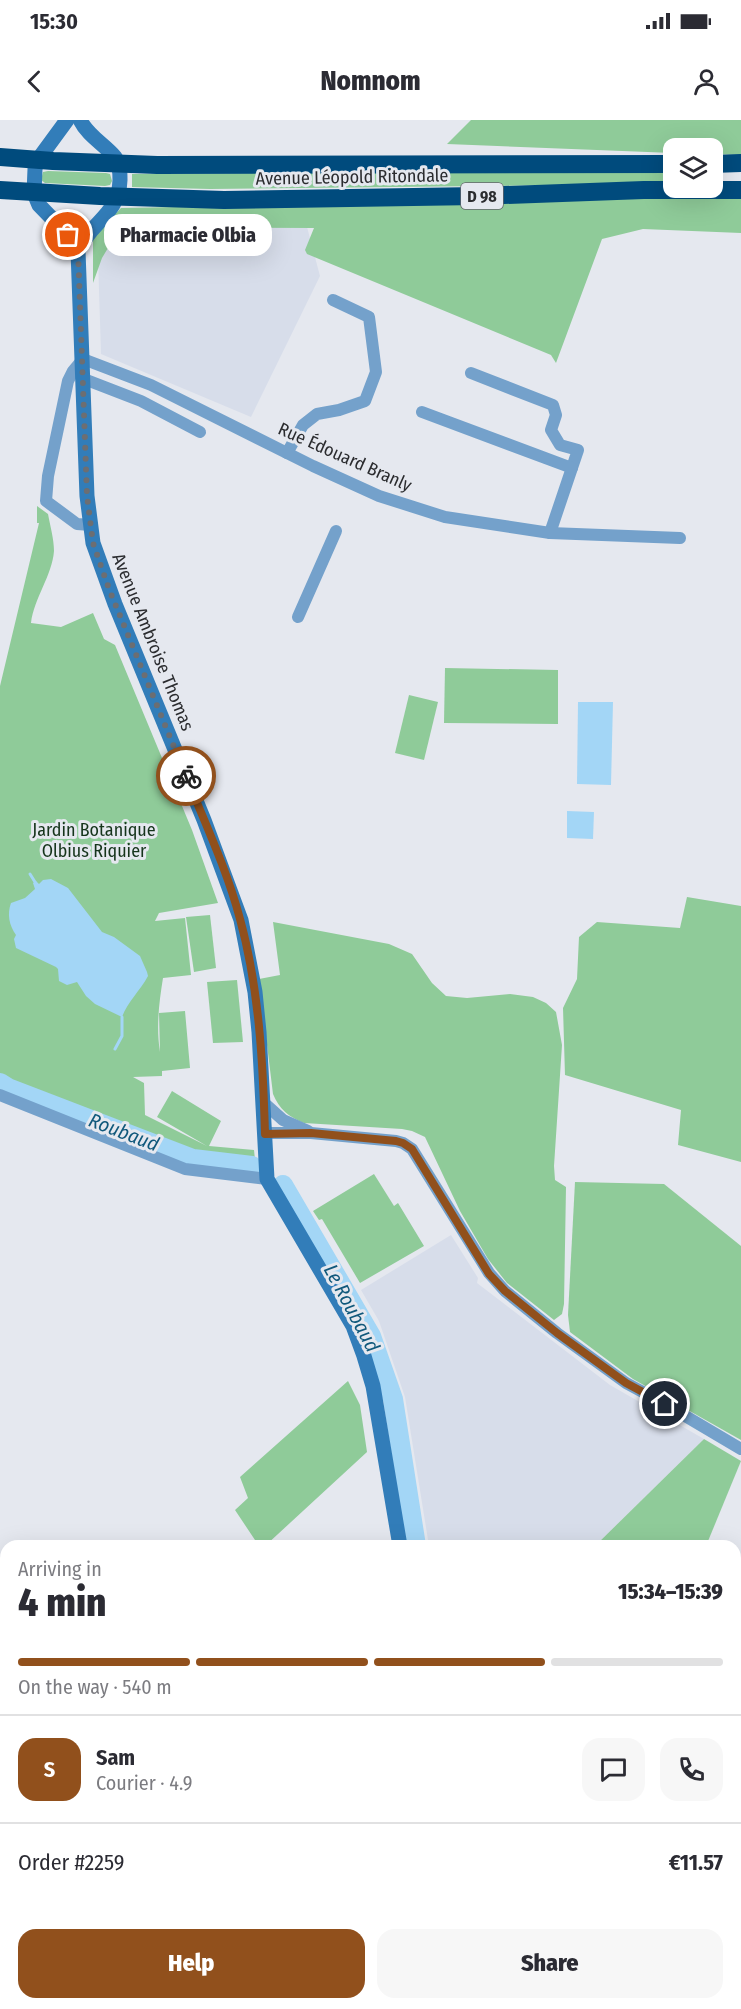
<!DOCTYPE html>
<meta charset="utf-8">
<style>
:root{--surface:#fff;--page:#f7f7f7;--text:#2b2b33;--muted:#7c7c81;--line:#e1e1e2;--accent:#91501c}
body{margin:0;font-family:"Fira Sans Condensed",sans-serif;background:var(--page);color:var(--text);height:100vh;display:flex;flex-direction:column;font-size:22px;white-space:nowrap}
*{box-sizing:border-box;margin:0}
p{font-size:20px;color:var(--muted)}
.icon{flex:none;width:33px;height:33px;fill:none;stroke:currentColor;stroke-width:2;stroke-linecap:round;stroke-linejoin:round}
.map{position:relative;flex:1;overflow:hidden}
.sheet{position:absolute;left:0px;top:1420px;width:741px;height:470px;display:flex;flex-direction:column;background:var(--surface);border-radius:18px 18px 0 0;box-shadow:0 6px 24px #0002}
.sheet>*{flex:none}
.buttons{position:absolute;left:663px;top:18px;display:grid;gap:12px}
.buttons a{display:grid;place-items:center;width:60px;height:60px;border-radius:12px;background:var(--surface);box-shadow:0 6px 24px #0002;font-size:30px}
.pin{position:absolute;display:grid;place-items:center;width:51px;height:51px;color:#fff;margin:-26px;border:3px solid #fff;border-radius:50%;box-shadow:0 2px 6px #0007}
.courier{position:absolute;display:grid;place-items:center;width:60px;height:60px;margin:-30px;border:4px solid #91501c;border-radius:50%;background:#fff;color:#222;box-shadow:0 2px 8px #0007}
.bubble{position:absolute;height:42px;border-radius:18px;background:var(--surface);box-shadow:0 6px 24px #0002;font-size:20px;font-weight:800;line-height:42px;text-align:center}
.summary em{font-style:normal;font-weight:800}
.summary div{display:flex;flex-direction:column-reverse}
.summary{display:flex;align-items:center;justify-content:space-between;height:102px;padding:0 18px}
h1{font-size:39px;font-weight:800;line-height:45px}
.bar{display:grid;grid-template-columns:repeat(4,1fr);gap:9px 6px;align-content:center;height:72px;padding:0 18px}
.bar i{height:8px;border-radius:4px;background:var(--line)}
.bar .on{background:var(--accent)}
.bar p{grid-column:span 4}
.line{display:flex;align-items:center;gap:15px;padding:0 18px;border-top:2px solid var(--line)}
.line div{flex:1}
.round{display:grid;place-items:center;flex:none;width:63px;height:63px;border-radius:18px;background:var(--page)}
.cta{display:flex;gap:12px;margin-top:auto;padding:12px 18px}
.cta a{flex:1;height:69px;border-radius:18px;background:var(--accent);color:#fff;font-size:24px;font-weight:800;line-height:69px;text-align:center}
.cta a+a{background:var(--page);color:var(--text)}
.status{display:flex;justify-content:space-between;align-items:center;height:42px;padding:0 30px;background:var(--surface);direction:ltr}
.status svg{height:16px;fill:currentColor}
header{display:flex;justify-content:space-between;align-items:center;height:78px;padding:0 18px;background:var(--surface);font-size:27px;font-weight:800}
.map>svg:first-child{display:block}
</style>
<div class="status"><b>15:30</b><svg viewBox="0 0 49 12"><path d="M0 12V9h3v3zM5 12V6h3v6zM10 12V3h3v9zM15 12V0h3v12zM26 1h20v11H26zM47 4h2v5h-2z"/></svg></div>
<header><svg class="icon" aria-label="back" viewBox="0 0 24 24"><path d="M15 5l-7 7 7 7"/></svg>Nomnom<svg class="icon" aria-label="person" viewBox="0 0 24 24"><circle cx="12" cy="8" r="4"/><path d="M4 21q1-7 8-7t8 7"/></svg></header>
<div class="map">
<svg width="741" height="1889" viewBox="0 0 741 1889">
<rect width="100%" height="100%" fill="#e5e8ef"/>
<g fill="#d7ddea">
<path d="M145,105l162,2 13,49 -69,141 -150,-63 -3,-97 16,-15z"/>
<path d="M451,1115l27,43 -1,5 133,102 94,54 -109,107h-166l-24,-149 -26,-76 -18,-31z"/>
<path d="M515,1884h122l3,5h-134z"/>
</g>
<g fill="#8fcb99">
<path d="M471,0h270v35l-28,-1 -1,-6h-38l-1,5 -226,-9z"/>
<path d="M674,50l-1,14 -463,5 -78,-2v-13z"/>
<path d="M48,51l58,2 4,1 2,7 -2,4 -5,1 -60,-3 -4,-3 2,-8z"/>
<path d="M741,76v37l-98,-4 -41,10 -46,124 -5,-8 -244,-101 -2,-4 9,-22 -167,-1 -36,16 -9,15 -9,25v-45l28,-30z"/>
<path d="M37,386l11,8c2,11 6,25 6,37 -2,25 -20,47 -23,72l30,4 32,-14 11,26 11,6 77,185 26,73 -59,10 -4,8 30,-3 6,57 -28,3c-4,25 -7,49 -3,74l-1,-39 26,-2 5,57 -28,3v5l-29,1 11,6 1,32 62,31 -50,-29 15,-26 49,30 -12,25 45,4 1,10 -70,-11 -180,-71 -5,-4v-388l39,-163h-2z"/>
<path d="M445,548l113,2v54l-114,-1z"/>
<path d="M409,575l29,7 -14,58 -29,-7z"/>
<path d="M687,777l54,9v256l-63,-17 3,-35 -116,-35 -2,-67 14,-29 2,-42 18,-15 83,6z"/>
<path d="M210,795l6,53 -22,4 -8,-55z"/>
<path d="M273,802l116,22 23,10 20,29 14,13 21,2 43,-4 23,3 13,6 10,9 6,33 -8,121 1,14 11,7 -2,117 -2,10 -8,6 -47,-37 -19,-24 -28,-48 -35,-74 -13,-6 -10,-2 -98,-6c-15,-6 -25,-14 -31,-29l-14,-115 21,-4z"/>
<path d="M237,860l6,62 -30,1 -6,-61z"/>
<path d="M374,1054l20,32 4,-3 26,43 -64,37 -38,-64 -3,1 -6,-9z"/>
<path d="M575,1062l89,2 77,62v194l-108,-61 -63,-47 -2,-17z"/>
<path d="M348,1261l12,24 7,47 -102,94h-6l-24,-36 13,-12 -8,-21z"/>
<path d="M704,1319l37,22 -35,85h-111z"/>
<path d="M735,1550l6,4v214l-6,5z"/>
</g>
<g fill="#a3d6f6">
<path d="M578,582h35l-2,83 -34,-1z"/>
<path d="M567,691l27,1 -1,27 -26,-1z"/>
<path d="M51,759l17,9 34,44 12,5 26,19 7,16 1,4c-8,15 -20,25 -26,41l-27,-13 -9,-8 -9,-14 -10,3 -8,-4 -1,-12 -2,-2 -40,-19 -2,-9 2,-4c-7,-10 -9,-21 -5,-32l14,-5 10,-9 -2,-6 3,-2 3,3 4,-4z"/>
</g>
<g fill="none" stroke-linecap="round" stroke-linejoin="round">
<g stroke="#a3d6f6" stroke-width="3">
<path d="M30,754l5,8"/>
<path d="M115,929l7,-13v-19"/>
</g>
<g stroke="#a3d6f6" stroke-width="20">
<path d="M0,963l8,5 185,71 59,7"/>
<path d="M283,1065l88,151 22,63 23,147"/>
<path d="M667,1884l4,5"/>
</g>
<g stroke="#74a1cb" stroke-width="12">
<path d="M471,253l82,32 3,10 -5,15 9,15 18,5 -28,83"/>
<path d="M84,259l57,22 59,31"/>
<path d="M422,292l150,56"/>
<path d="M287,333l16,-28 14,-11 22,-4 26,-9 11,-29 -7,-55 -36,-17"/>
<path d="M91,405l-14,-1 -31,-23 2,-25 20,-95 5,-10 10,-12 68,26 162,81 66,30 66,21 105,16 130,5"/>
<path d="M298,497l38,-86"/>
<path d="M0,975l185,74 82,10"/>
<path d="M263,982l20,18 25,11"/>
<path d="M265,1013h46l85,8 7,2 9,6 77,124 16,18 52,42 69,50 39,21 76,45"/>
<path d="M649,1884l4,5"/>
</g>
<g stroke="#327db9" stroke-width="15">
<path d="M67,0l-30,41 -2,8 -1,24 5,12 29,30 10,16"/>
<path d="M80,0c8,16 24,24 35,37 5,7 5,15 5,23 -1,35 -29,41 -42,71l9,245 6,47 22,61 89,216 37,100 14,72 4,40 8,147 86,147 11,30 9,30 27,160"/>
<path d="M481,1889l10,-5"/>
</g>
<g stroke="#004b7d" stroke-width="18">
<path d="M0,37l53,4 104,4 517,-1"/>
<path d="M712,44l29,-1"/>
<path d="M0,70l100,6 124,4 253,-4 167,-6h97"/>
</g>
</g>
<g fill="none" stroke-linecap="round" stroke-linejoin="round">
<path stroke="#6c6e72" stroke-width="6" stroke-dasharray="0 10.8" d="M68,115l10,15 9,246 6,47 16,46 77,187"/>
<path stroke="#91501c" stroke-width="8" d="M186,656c19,47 41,94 54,143 19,69 23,143 25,215l46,-1 85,8 7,2 9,6 77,125 16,17 52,42 69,50 39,21"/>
</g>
<g text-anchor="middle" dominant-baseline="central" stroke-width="6" stroke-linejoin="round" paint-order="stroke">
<rect fill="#e5e8ef" stroke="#636469" stroke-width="1.5" x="461" y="63" width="42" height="26" rx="4.5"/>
<g font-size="16" font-weight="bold" fill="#2b2c2f">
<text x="482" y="76">D 98</text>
</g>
<g font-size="18" fill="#2b2c2f" stroke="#e5e8ef">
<text transform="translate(352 57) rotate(-1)">Avenue Léopold Ritondale</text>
<text transform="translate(345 337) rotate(24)">Rue Édouard Branly</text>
<text transform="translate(153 522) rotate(68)">Avenue Ambroise Thomas</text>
</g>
<g font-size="18" fill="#15341b" stroke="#e5e8ef">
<text x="94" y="710">Jardin Botanique<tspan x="94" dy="21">Olbius Riquier</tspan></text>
</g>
<g font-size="20" font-style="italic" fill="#10587b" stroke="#e5e8ef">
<text transform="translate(124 1012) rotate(21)">Roubaud</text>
<text transform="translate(352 1188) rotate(62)">Le Roubaud</text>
</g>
</g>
</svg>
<div class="buttons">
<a><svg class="icon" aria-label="layers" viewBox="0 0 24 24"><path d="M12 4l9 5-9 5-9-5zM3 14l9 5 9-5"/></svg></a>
</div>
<div class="pin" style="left:68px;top:115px;background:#ea580c"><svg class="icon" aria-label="bag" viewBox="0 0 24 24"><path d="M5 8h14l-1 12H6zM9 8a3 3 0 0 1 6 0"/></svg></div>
<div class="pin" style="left:665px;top:1284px;background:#1f2937"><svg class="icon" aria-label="home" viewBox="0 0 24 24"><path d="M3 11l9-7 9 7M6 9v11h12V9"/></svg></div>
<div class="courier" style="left:186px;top:656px"><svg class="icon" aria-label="bike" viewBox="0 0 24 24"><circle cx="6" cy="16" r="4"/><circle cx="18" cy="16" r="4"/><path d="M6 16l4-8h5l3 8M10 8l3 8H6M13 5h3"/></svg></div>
<div class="bubble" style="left:104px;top:94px;width:168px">Pharmacie Olbia</div>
<section class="sheet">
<div class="summary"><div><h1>4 min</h1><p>Arriving in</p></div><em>15:34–15:39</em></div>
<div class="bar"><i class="on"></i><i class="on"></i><i class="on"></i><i></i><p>On the way · 540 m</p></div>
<div class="line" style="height:108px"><b class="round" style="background:var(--accent);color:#fff">S</b><div><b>Sam</b><p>Courier · 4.9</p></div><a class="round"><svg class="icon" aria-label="chat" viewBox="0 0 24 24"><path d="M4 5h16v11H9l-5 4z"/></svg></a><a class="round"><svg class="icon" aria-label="phone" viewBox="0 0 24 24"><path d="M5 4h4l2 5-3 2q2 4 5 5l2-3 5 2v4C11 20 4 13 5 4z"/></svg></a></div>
<div class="line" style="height:78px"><div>Order #2259</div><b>€11.57</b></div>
<div class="cta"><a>Help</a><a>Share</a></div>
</section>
</div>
